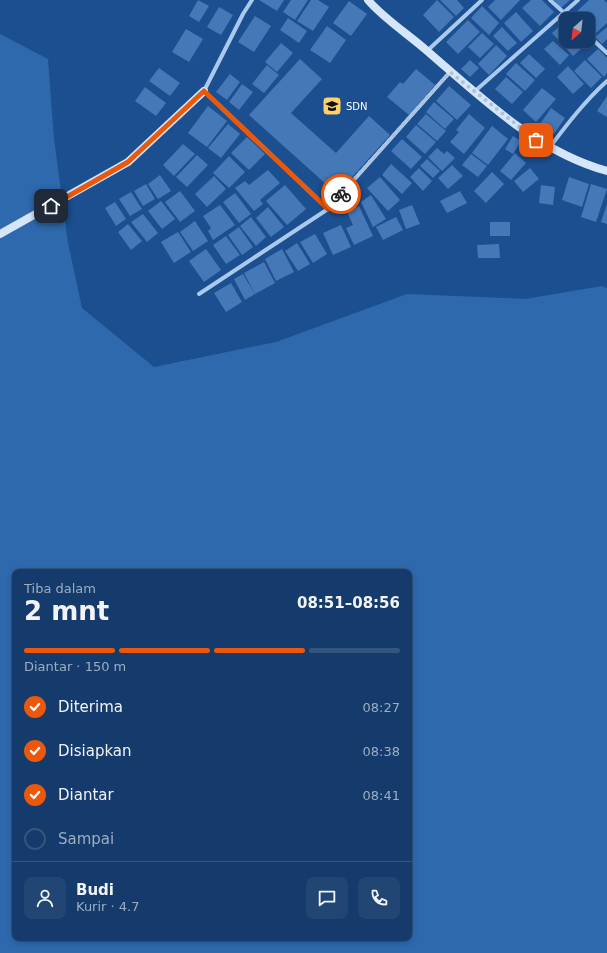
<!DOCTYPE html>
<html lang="id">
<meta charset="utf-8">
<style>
:root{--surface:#143b6b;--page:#214673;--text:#f1f3f6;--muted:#9dadc1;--line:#33557e;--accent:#ea580c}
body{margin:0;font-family:"DejaVu Sans",sans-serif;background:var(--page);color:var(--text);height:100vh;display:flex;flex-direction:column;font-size:15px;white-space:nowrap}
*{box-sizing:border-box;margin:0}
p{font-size:13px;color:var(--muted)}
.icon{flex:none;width:22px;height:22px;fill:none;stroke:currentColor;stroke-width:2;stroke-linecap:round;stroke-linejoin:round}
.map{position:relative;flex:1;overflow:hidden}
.details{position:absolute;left:12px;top:569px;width:400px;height:372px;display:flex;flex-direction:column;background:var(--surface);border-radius:8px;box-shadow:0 2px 6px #0003,0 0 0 1px var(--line)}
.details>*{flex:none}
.needle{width:26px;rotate:208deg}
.buttons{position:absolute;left:559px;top:12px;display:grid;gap:8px}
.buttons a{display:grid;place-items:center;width:36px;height:36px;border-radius:8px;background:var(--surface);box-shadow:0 2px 6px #0003,0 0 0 1px var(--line);font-size:20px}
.pin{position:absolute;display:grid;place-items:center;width:34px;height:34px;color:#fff;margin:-17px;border-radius:8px;box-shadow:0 2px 6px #0006}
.courier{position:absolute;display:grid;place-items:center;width:40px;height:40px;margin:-20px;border:3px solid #ea580c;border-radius:50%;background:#fff;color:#222;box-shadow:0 1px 5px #0007}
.summary em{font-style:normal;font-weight:700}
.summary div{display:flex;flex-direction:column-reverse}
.summary{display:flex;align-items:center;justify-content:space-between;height:68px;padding:0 12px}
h1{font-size:26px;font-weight:700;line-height:30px}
.bar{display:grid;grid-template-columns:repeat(4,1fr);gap:6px 4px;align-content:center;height:48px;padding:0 12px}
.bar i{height:5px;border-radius:3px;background:var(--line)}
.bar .active{background:var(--accent)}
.bar p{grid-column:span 4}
.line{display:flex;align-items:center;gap:10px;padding:0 12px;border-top:1px solid var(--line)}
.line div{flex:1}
.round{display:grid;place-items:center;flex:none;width:42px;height:42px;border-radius:8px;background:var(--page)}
ol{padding:0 12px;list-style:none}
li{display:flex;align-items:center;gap:12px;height:44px}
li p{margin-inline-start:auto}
li .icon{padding:4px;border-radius:50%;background:var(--accent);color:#fff;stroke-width:4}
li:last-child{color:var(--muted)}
li i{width:22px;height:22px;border:2px solid var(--line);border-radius:50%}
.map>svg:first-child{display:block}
</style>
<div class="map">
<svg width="607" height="953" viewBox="0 0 607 953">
<rect width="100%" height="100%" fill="#1b4f8f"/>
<path fill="#2e69ad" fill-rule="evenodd" d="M0,34l48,25 6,80 14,104 14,65 72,59 122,-25 131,-48 118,5 77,-13 5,2v665h-607zM15,572h394v366h-394z"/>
<g fill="#4478b7">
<path d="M198,0l11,6 -10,16 -10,-6z"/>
<path d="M259,0h25l-7,11z"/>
<path d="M291,0h17l-13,20 -12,-8z"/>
<path d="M311,0h7l11,7 -16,24 -16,-10z"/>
<path d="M437,0l17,17 -15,15 -16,-17z"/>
<path d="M440,0h17l7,8 -8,8z"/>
<path d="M495,0h25l-19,20 -13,-13z"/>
<path d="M531,0h11l12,12 -14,14 -18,-18z"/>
<path d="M554,0h16l-9,8z"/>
<path d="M589,0h15l3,3v20l-13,12 -6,-6v-10h-10l-4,-5z"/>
<path d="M349,1l18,13 -16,22 -18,-13z"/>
<path d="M482,6l17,17 -10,12 -18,-17z"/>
<path d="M219,7l14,8 -12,20 -14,-8z"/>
<path d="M516,12l17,19 -12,11 -17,-19z"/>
<path d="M255,16l16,10 -17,26 -16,-10z"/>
<path d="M288,18l19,13 -8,12 -19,-13z"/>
<path d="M468,20l12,12 -22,22 -12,-12z"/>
<path d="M563,23l3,3v15h20l2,2 -15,13 -21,-23z"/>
<path d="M327,26l19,14 -16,23 -20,-13z"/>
<path d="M502,27l15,16 -9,8 -15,-15z"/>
<path d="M607,27v12l-5,5 -7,-7z"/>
<path d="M186,29l17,10 -14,23 -17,-10z"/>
<path d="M482,33l12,11 -14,14 -12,-11z"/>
<path d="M553,41l16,14 -9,10 -16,-16z"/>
<path d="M281,43l12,10 -16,19 -12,-10z"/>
<path d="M496,45l11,11 -18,19 -11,-11z"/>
<path d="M598,49l9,9v15l-3,4 -17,-18z"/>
<path d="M529,54l16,15 -9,9 -16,-15z"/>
<path d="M300,59l22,20 -31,34 45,40 33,-37 21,19 -53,59 -88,-79z"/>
<path d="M470,60l9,8 -9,9 -9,-8z"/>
<path d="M585,60l17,17 -11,11 -17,-17z"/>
<path d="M516,63l19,17 -10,11 -19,-17z"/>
<path d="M267,65l12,10 -15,18 -12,-9z"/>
<path d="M568,66l16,18 -11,10 -16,-17z"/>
<path d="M159,68l21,15 -10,13 -21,-15z"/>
<path d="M416,69l19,16 -26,30 -22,-18 13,-15 3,2z"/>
<path d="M230,74l10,8 -13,18 -11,-8z"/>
<path d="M506,77l17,15 -11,12 -17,-15z"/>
<path d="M242,84l11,8 -14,18 -10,-8z"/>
<path d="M449,86l22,19 -14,15 -21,-19z"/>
<path d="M145,87l21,16 -10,13 -21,-15z"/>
<path d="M542,88l14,11 -20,23 -13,-12z"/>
<path d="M607,96v21l-10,-6z"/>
<path d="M434,102l20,17 -9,10 -19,-17z"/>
<path d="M208,106l19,15 -20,26 -19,-14z"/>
<path d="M551,108l14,10 -11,16 -14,-10z"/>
<path d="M426,114l20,17 -9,10 -20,-17z"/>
<path d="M469,114l16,14 -21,26 -14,-12 9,-10 -3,-2z"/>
<path d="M228,124l12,10 -19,24 -13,-10z"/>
<path d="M416,125l20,17 -11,12 -19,-17z"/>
<path d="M492,126l16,13 -20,26 -16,-12z"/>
<path d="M513,136l8,5 -8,13 -8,-5z"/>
<path d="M247,137l18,17 -16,16 -18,-17z"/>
<path d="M402,139l20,18 -11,12 -20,-18z"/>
<path d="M183,144l12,10 -21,22 -11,-11z"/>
<path d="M437,148l7,6 3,-3 8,7 -13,13 -14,-14z"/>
<path d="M515,153l11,10 -15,17 -11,-9z"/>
<path d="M471,154l16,12 -9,11 -16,-12z"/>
<path d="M197,155l11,10 -21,22 -11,-10z"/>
<path d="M229,156l16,16 -16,16 -16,-15z"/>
<path d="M427,159l13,12 -7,7 -13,-12z"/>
<path d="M391,164l21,19 -10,11 -20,-19z"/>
<path d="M452,165l11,11 -15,13 -10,-11z"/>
<path d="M419,168l13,13 -9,10 -13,-14z"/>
<path d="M530,168l9,11 -16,13 -9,-11z"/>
<path d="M268,170l12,13 -20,17 3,4 -9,7 -19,-23 10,-7 4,4z"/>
<path d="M492,172l12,12 -18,19 -12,-12z"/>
<path d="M160,175l11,16 -13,8 -10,-15z"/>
<path d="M214,176l12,13 -19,18 -12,-13z"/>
<path d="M380,177l20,23 -12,11 -21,-23z"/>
<path d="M569,177l20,7 -7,23 -20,-7z"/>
<path d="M146,184l9,15 -12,7 -9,-15z"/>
<path d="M591,184l16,5 -11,33 -15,-5z"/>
<path d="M285,185l21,24 -19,16 -21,-24z"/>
<path d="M541,185l14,2 -2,18 -14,-2z"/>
<path d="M180,191l15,20 -15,11 -15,-20z"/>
<path d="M460,191l7,12 -20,10 -7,-12z"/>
<path d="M131,192l11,17 -12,7 -11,-17z"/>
<path d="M235,193l16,21 -12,9 -16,-21z"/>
<path d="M371,195l15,24 -13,8 -12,-25z"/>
<path d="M161,201l14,18 -13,10 -14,-18z"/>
<path d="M115,202l11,17 -10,7 -11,-18z"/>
<path d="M607,204v20l-6,-2z"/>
<path d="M220,205l15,20 -22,15 -5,-9 3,-3 -8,-12z"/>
<path d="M412,205l8,19 -14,5 -7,-19z"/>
<path d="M359,206l14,30 -19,9 -8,-17 7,-3 -6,-13z"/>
<path d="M268,207l16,20 -13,10 -15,-19z"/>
<path d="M143,214l15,19 -11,9 -16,-20z"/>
<path d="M251,217l15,20 -10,9 -16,-20z"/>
<path d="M396,217l7,13 -20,10 -7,-13z"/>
<path d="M195,221l13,20 -15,10 -13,-19z"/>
<rect x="490" y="222" width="20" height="14"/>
<path d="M128,224l14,17 -11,9 -13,-18z"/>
<path d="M341,225l10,22 -18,8 -10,-22z"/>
<path d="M239,227l14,20 -11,8 -14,-20z"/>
<path d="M178,232l13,20 -17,11 -13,-21z"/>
<path d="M315,234l12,20 -14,9 -13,-21z"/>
<path d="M226,236l14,19 -14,9 -13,-19z"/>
<path d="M297,243l13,21 -12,7 -13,-20z"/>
<path d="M499,244l1,14h-22l-1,-13z"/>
<path d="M206,249l15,21 -17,12 -15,-21z"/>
<path d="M282,249l12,23 -18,9 -11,-22z"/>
<path d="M264,262l11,21 -20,11 -11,-21z"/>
<path d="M243,274l12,20 -10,6 -11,-21z"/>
<path d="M231,283l11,19 -16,10 -12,-19z"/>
</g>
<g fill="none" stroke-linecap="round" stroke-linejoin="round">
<g stroke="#a9c9ee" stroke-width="4">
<path d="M252,0l-9,14 -39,77 124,118"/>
<path d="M550,0l21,19"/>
<path d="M588,35l19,18"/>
<path d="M427,51l55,-51"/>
<path d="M474,92l104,-92"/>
<path d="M550,147c18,-24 35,-46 57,-66"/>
<path d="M199,294l129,-85 122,-137"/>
</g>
<g stroke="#d6e6fa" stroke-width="8">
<path d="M368,0c15,18 40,34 58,50 55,47 109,101 181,121"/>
<path d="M0,234l128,-72 76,-71"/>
</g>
</g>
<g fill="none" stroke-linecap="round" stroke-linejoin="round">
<path stroke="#afc1d8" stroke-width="4" stroke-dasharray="0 7.2" d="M341,194l109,-122 86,68"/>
<path stroke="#ea580c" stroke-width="5" d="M51,206l77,-44 76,-71 124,118 13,-15"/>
</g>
<defs>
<symbol id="school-square" viewBox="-11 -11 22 22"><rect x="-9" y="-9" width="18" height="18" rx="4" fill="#ffd166" stroke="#1b4f8f"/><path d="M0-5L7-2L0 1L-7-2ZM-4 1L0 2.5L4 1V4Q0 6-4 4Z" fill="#111"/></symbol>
</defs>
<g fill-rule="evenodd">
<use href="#school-square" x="321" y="95" width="22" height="22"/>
</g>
<g text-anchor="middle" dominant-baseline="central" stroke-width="3.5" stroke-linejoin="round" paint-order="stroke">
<g font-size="10" fill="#fff" stroke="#1b4f8f" text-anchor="start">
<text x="346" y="106">SDN</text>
</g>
</g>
</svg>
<div class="buttons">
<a><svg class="needle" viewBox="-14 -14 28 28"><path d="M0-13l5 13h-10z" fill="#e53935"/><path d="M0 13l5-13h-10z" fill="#9dadc1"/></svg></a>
</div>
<div class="pin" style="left:536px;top:140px;background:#ea580c"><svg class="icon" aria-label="bag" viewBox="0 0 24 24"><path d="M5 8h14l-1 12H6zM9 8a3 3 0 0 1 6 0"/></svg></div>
<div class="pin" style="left:51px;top:206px;background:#1f2937"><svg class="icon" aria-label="home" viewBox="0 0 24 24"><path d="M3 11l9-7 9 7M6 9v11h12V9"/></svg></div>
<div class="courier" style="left:341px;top:194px"><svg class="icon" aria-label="bike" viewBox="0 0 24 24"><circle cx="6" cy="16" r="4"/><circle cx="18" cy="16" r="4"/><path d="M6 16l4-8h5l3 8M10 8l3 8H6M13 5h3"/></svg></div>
<section class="details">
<div class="summary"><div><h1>2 mnt</h1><p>Tiba dalam</p></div><em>08:51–08:56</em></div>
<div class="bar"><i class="active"></i><i class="active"></i><i class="active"></i><i></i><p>Diantar · 150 m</p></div>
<ol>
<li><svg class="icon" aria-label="check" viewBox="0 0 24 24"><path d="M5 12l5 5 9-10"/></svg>Diterima<p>08:27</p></li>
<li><svg class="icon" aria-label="check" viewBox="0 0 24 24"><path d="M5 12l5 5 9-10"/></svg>Disiapkan<p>08:38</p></li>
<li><svg class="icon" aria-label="check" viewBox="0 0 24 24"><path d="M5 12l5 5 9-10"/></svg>Diantar<p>08:41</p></li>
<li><i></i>Sampai</li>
</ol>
<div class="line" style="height:72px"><a class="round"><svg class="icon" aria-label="person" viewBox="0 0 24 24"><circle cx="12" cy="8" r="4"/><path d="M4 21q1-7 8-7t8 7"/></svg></a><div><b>Budi</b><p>Kurir · 4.7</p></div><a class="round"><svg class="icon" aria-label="chat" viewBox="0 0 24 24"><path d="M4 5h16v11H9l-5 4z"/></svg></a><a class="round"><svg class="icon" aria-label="phone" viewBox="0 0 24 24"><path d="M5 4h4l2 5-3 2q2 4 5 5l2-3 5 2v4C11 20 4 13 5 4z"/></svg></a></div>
</section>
</div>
